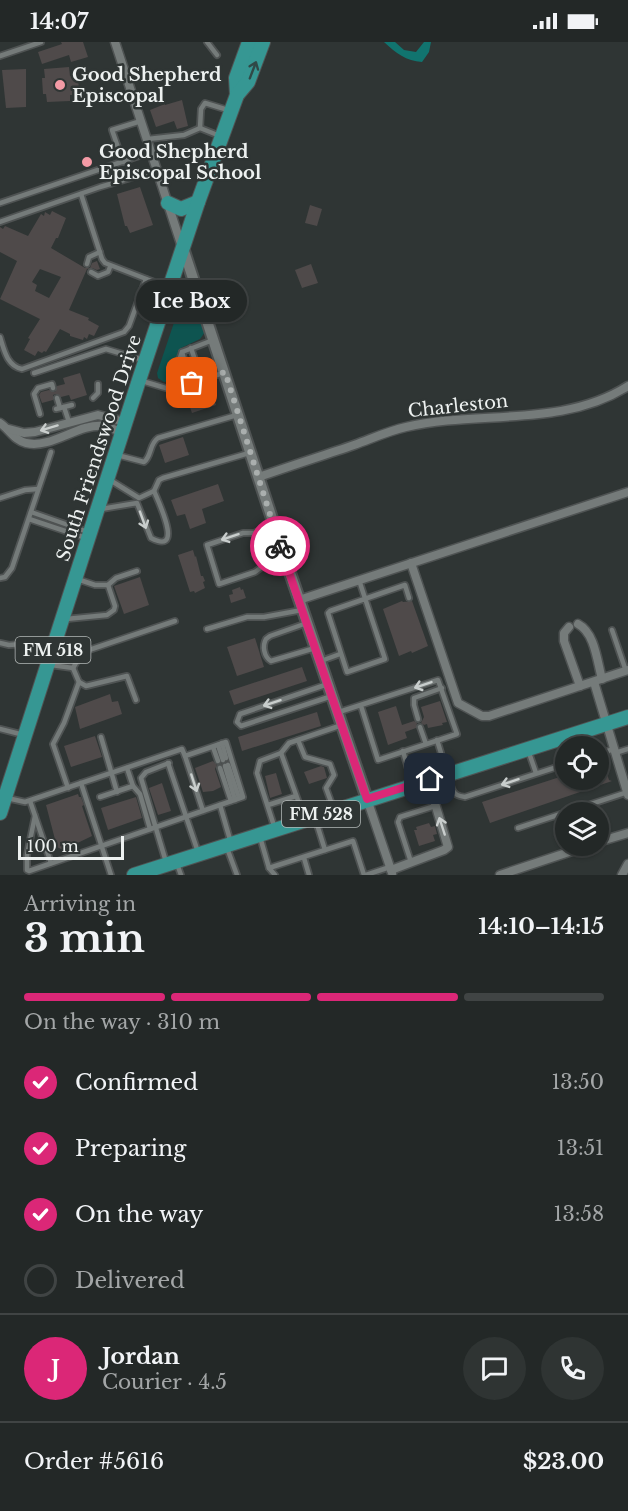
<!DOCTYPE html>
<meta charset="utf-8">
<style>
:root{--surface:#232827;--page:#2f3433;--text:#f1f3f6;--muted:#a3a6a7;--line:#404444;--accent:#db2777}
body{margin:0;font-family:"Libre Baskerville",serif;background:var(--page);color:var(--text);height:100vh;display:flex;flex-direction:column;font-size:22px;white-space:nowrap}
*{box-sizing:border-box;margin:0}
p{font-size:20px;color:var(--muted)}
.icon{flex:none;width:33px;height:33px;fill:none;stroke:currentColor;stroke-width:2;stroke-linecap:round;stroke-linejoin:round}
.map{position:relative;height:833px;overflow:hidden}
.drawer{display:flex;flex-direction:column;background:var(--surface);flex:1}
.drawer>*{flex:none}
.buttons{position:absolute;left:555px;top:694px;display:grid;gap:12px}
.buttons a{display:grid;place-items:center;width:54px;height:54px;border-radius:50%;background:var(--surface);box-shadow:0 2px 4px #0004,0 0 0 2px var(--line);font-size:30px}
.scale{position:absolute;left:18px;bottom:15px;width:106px;box-sizing:border-box;padding-left:6px;border:3px solid #edf1f0;border-top:0;font-size:16px;line-height:21px;white-space:nowrap;color:#edf1f0;-webkit-text-stroke:4px #2f3534;paint-order:stroke}
.pin{position:absolute;display:grid;place-items:center;width:51px;height:51px;color:#fff;margin:-26px;border-radius:12px;box-shadow:0 3px 9px #0006}
.courier{position:absolute;display:grid;place-items:center;width:60px;height:60px;margin:-30px;border:4px solid #db2777;border-radius:50%;background:#fff;color:#222;box-shadow:0 2px 8px #0007}
.bubble{position:absolute;height:42px;border-radius:21px;background:var(--surface);box-shadow:0 2px 4px #0004,0 0 0 2px var(--line);font-size:20px;font-weight:700;line-height:42px;text-align:center}
.summary em{font-style:normal;font-weight:700}
.summary div{display:flex;flex-direction:column-reverse}
.summary{display:flex;align-items:center;justify-content:space-between;height:102px;padding:0 24px}
h1{font-size:39px;font-weight:700;line-height:45px}
.bar{display:grid;grid-template-columns:repeat(4,1fr);gap:9px 6px;align-content:center;height:72px;padding:0 24px}
.bar i{height:8px;border-radius:4px;background:var(--line)}
.bar .selected{background:var(--accent)}
.bar p{grid-column:span 4}
.line{display:flex;align-items:center;gap:15px;padding:0 24px;border-top:2px solid var(--line)}
.line div{flex:1}
.round{display:grid;place-items:center;flex:none;width:63px;height:63px;border-radius:32px;background:var(--page)}
ol{padding:0 24px;list-style:none}
li{display:flex;align-items:center;gap:18px;height:66px}
li p{margin-inline-start:auto}
li .icon{padding:6px;border-radius:50%;background:var(--accent);color:#fff;stroke-width:4}
li:last-child{color:var(--muted)}
li i{width:33px;height:33px;border:3px solid var(--line);border-radius:50%}
.status{display:flex;justify-content:space-between;align-items:center;height:42px;padding:0 30px;background:var(--surface);direction:ltr}
.status svg{height:16px;fill:currentColor}
.map>svg:first-child{display:block}
</style>
<div class="status"><b>14:07</b><svg viewBox="0 0 49 12"><path d="M0 12V9h3v3zM5 12V6h3v6zM10 12V3h3v9zM15 12V0h3v12zM26 1h20v11H26zM47 4h2v5h-2z"/></svg></div>
<div class="map">
<svg width="628" height="833" viewBox="0 0 628 833">
<rect width="100%" height="100%" fill="#2f3534"/>
<path fill="#0e5450" d="M184,251l9,2 12,37 -5,7 -19,9 -13,33 -4,1 -6,-4 -1,-5z"/>
<path fill="#11746f" d="M384,0h11l9,8 12,2 8,-10h7l-2,10 -7,10c-16,-1 -26,-9 -38,-20z"/>
<g fill="#4f4a4a" fill-rule="evenodd">
<path d="M61,0h22l5,15 -17,5 -2,-7 -27,9 -4,-12 24,-8z"/>
<path d="M69,25l1,9h8l1,16h-4v3h-5v6l-23,1 -1,-8h-3l-1,-16h3l-1,-9z"/>
<path d="M26,27v38l-20,1 -4,-38z"/>
<path d="M182,58l6,26 -11,3 -3,-8 -18,6 -6,-17 15,-6v1z"/>
<path d="M140,145l13,38 -23,8 -3,-7h-2l-8,-32z"/>
<path d="M310,163l12,4 -5,17 -12,-3z"/>
<path d="M52,169l14,7 -8,20h-2l-5,10 34,20h5l2,-5 5,-2 3,8 -3,1 -5,-2 -5,1 -18,41 20,8 -1,2 11,6 -5,10 -5,-2 -2,5 -3,-2 -1,3 -13,-4v-2l-10,-5 -14,23 -2,-1 -2,2 -4,-2 -3,5 -11,-6 6,-11 -2,-1 12,-19 -40,-20 17,-38 -17,-9v-25l3,2 2,-3 23,10 13,-22 3,2 1,-4 5,3zM40,227l21,8 -12,21 -14,-7 2,-6 -5,-3z"/>
<path d="M311,222l7,19 -16,5 -7,-18z"/>
<path d="M200,319h2l4,13 -25,8 -2,-8 2,-7 7,3 4,-6 5,3 3,-1z"/>
<path d="M80,331l7,22 -16,5 -2,-5 -8,2 -5,-3 -3,1v5l-11,3 -3,-8 2,-3 8,-2 6,2 2,-6 8,-2 -2,-6z"/>
<path d="M211,349l5,14 -24,8 -5,-14z"/>
<path d="M183,395l6,18 -24,8 -6,-18z"/>
<path d="M218,442l6,17 -22,8 4,14 -16,6 -5,-15 -8,2 -6,-16z"/>
<path d="M193,508l2,7 1,-1 5,20h2l2,5 -2,1 2,6 -10,5 -1,-2 -4,1 -12,-37z"/>
<path d="M140,535l9,28 -25,9 -10,-28z"/>
<path d="M240,545l1,3 2,-1 3,9 -15,5 -2,-8 4,-1 -1,-4z"/>
<path d="M402,559l1,1 9,-1 16,45 -16,7 -1,-2 -12,5 -16,-47z"/>
<path d="M255,596l9,29 -27,9 -10,-29z"/>
<path d="M302,625l5,14 -73,24 -5,-14z"/>
<path d="M110,652l2,8 6,-1 4,13 -42,15 -5,-22z"/>
<path d="M440,659l7,21 -5,1 1,2 -15,3 -1,-4 -3,1 -3,-2 3,-6 -3,-10z"/>
<path d="M396,664l6,19 12,-4 3,2 -1,5 -11,4 2,6 -19,7 -10,-33z"/>
<path d="M317,670l4,14 -79,25 -4,-14z"/>
<path d="M95,694l7,21 -31,10 -7,-21z"/>
<path d="M213,719l4,4 -2,4 6,18 -8,4 -10,1 -8,-24z"/>
<path d="M603,720l6,18 3,1 -122,42 -8,-21 84,-27v5h32v-17z"/>
<path d="M321,724l3,1 3,11 -18,6 -5,-12z"/>
<path d="M276,731l6,21 -12,4 -5,-22z"/>
<path d="M162,741l9,28 -13,4 -9,-27z"/>
<path d="M78,752l1,3h2l3,8 -2,1 10,30 -29,14 -6,-3 -11,-42z"/>
<path d="M136,755l6,21 -34,12 -7,-22z"/>
<path d="M429,781l2,4 4,-1 2,8 -4,1 2,6 -16,5 -5,-16h3l-1,-3z"/>
</g>
<g fill="none" stroke-linecap="round" stroke-linejoin="round">
<defs>
<g id="service">
<path d="M207,0l10,13"/>
<path d="M0,14l41,-14"/>
<path d="M200,86l1,-19 4,-6 23,7"/>
<path d="M148,97l36,-4 16,-7 20,8"/>
<path d="M123,120l-11,-32 29,-9"/>
<path d="M81,152l21,65 3,4 62,24"/>
<path d="M0,161l151,-51"/>
<path d="M0,180l100,-35 58,-17"/>
<path d="M87,222l2,-7 11,-5"/>
<path d="M91,230l7,4 10,-4 2,-5"/>
<path d="M0,295c4,13 7,29 22,32l102,-37 5,-6 17,-47"/>
<path d="M191,306l5,15"/>
<path d="M182,310l4,14"/>
<path d="M34,331l72,-24 37,11"/>
<path d="M142,339l27,8 8,-1 46,-15"/>
<path d="M169,347l13,-37 31,-12"/>
<path d="M57,356l3,10"/>
<path d="M93,356l5,-5v-9"/>
<path d="M64,365l5,15"/>
<path d="M56,367l16,-4"/>
<path d="M40,372l-6,-20 4,-6 14,-4 1,4"/>
<path d="M117,413l27,7c8,-6 5,-18 14,-24l79,-23"/>
<path d="M110,438l29,18 15,-7 5,-11 4,-2 86,-25"/>
<path d="M0,456l25,-8 13,-1"/>
<path d="M101,467l36,-6 14,35c34,18 7,-37 3,-47"/>
<path d="M31,470l57,20"/>
<path d="M29,477l57,19"/>
<path d="M254,491l9,33 -8,6 -36,12 -12,-39 36,-12h11l20,-8"/>
<path d="M0,536l5,-1 7,-9 39,-116"/>
<path d="M359,538l26,79 -38,13 -19,-59 2,-2 75,-26 4,13"/>
<path d="M108,543l8,-7 21,-7"/>
<path d="M66,577l41,-4 7,-5 1,-4 -7,-21h-13l-18,-6"/>
<path d="M307,581l-37,13 -4,3c-4,7 -2,18 5,22l44,-13"/>
<path d="M207,587l40,-12h17l38,-7"/>
<path d="M612,588l14,41"/>
<path d="M0,601l9,2 24,-2 18,5"/>
<path d="M321,619l19,-7"/>
<path d="M51,623l22,3 7,-12 6,-5 89,-30"/>
<path d="M73,626l6,14 7,4 41,-10 9,24"/>
<path d="M328,642l-88,30 -3,8 4,4 91,-30"/>
<path d="M339,670l99,-32 19,54 -79,26 -17,-54"/>
<path d="M418,677l-4,-14v-7l28,-10"/>
<path d="M420,685l6,17"/>
<path d="M0,687l24,6"/>
<path d="M101,695l16,55"/>
<path d="M298,698l7,17 25,7 4,11 -8,13 8,22"/>
<path d="M437,698l15,49c3,6 6,7 13,8l101,-33"/>
<path d="M222,701l4,15"/>
<path d="M218,703l5,15"/>
<path d="M213,705l5,14"/>
<path d="M528,708l8,23"/>
<path d="M403,709l9,32"/>
<path d="M281,711l23,64"/>
<path d="M615,711l13,-4"/>
<path d="M598,712l16,-5"/>
<path d="M168,721l30,89"/>
<path d="M228,723l11,33"/>
<path d="M225,724l10,34"/>
<path d="M127,726l6,18 7,8 10,35"/>
<path d="M220,726l11,33"/>
<path d="M81,741l30,92"/>
<path d="M68,746l-15,-44 11,-21 15,-41"/>
<path d="M100,755l33,-11"/>
<path d="M7,756l18,4 157,-53 3,7"/>
<path d="M30,759l21,62"/>
<path d="M220,763l11,38"/>
<path d="M268,763l28,-9"/>
<path d="M35,774l-8,39v15l2,1 214,-74 -17,-55 -41,14 18,55"/>
<path d="M315,776l10,32"/>
<path d="M518,786l110,-36"/>
<path d="M275,787l-18,-56 3,-12 21,-8 8,-10 53,-18"/>
<path d="M260,795l9,31 6,7"/>
<path d="M227,806l10,27"/>
<path d="M304,816l5,17"/>
<path d="M166,820l-25,-84 5,-6 23,-9"/>
<path d="M411,820l-13,-40 2,-5 35,-11"/>
<path d="M177,822l4,11"/>
<path d="M269,826l84,-27 11,34"/>
<path d="M366,833l24,-8"/>
</g>
<g id="minor">
<path d="M115,0l67,205"/>
<path d="M0,381c9,6 15,18 26,20 26,6 52,-20 78,-17 6,1 12,4 18,7"/>
<path d="M9,387l15,4 11,-1 63,-17 27,7"/>
<path d="M259,435c31,-11 63,-21 95,-32 17,-6 34,-14 52,-18 72,-17 156,1 222,-41"/>
<path d="M411,521l47,140 24,13h7l139,-46"/>
<path d="M299,558l329,-108"/>
<path d="M578,582c17,9 19,37 24,55"/>
<path d="M569,585l-5,6v8l16,45"/>
<path d="M594,640l34,113"/>
<path d="M367,757l25,74"/>
<path d="M598,800l30,-9"/>
<path d="M391,828l53,-20 4,-3 -20,-67"/>
<path d="M500,833l87,-29"/>
<path d="M622,833l6,-11"/>
</g>
<path id="tertiary" d="M183,206l100,304 84,247"/>
<g id="primary">
<path d="M237,53l-1,-17 13,-36"/>
<path d="M168,161l13,6 17,-7"/>
<path d="M169,248l17,-3 11,6"/>
<path d="M0,771l139,-433 59,-178 39,-107 11,-13 15,-40"/>
<path d="M134,833l494,-158"/>
</g>
</defs>
<use href="#service" stroke="#4f5353" stroke-width="8"/>
<use href="#minor" stroke="#4f5353" stroke-width="11"/>
<use href="#tertiary" stroke="#4f5353" stroke-width="14"/>
<use href="#primary" stroke="#4f5353" stroke-width="16"/>
<use href="#service" stroke="#757b7a" stroke-width="4.5"/>
<use href="#minor" stroke="#757b7a" stroke-width="8"/>
<use href="#tertiary" stroke="#757b7a" stroke-width="10"/>
<use href="#primary" stroke="#369793" stroke-width="14"/>
</g>
<defs><path id="oneway-shaft" d="M-6 0H5M1.5-3L5.5 0L1.5 3" fill="none" stroke-width="1.6" stroke-linecap="round" stroke-linejoin="round" transform="scale(1.5)"/></defs>
<use stroke="#304947" href="#oneway-shaft" transform="translate(253 28) rotate(-69)"/>
<g stroke="#c9cecd">
<use href="#oneway-shaft" transform="translate(49 386) rotate(163)"/>
<use href="#oneway-shaft" transform="translate(143 478) rotate(70)"/>
<use href="#oneway-shaft" transform="translate(230 495) rotate(162)"/>
<use href="#oneway-shaft" transform="translate(423 643) rotate(161)"/>
<use href="#oneway-shaft" transform="translate(272 661) rotate(162)"/>
<use href="#oneway-shaft" transform="translate(510 740) rotate(162)"/>
<use href="#oneway-shaft" transform="translate(194 741) rotate(72)"/>
<use href="#oneway-shaft" transform="translate(442 784) rotate(-108)"/>
</g>
<g fill="none" stroke-linecap="round" stroke-linejoin="round">
<path stroke="#aaafae" stroke-width="6" stroke-dasharray="0 10.8" d="M192,341l33,-11 55,174"/>
<path stroke="#db2777" stroke-width="8" d="M280,504l87,253 63,-20"/>
</g>
<g fill="#f49aa5" stroke="#2f3534" stroke-width="2">
<circle cx="60" cy="43" r="6"/>
<circle cx="87" cy="120" r="6"/>
</g>
<g text-anchor="middle" dominant-baseline="central" stroke-width="5" stroke-linejoin="round" paint-order="stroke">
<g fill="#2f3534" stroke="#b4b9b8" stroke-width="1.5">
<rect x="15.5" y="595" width="75" height="26" rx="4.5"/>
<rect x="282" y="759" width="78" height="26" rx="4.5"/>
</g>
<g font-size="16" font-weight="bold" fill="#edf1f0">
<text x="53" y="608">FM 518</text>
<text x="321" y="772">FM 528</text>
</g>
<g font-size="18" font-weight="bold" fill="#edf1f0" stroke="#2f3534" text-anchor="start">
<text x="72" y="33">Good Shepherd<tspan x="72" dy="21">Episcopal</tspan></text>
<text x="99" y="110">Good Shepherd<tspan x="99" dy="21">Episcopal School</tspan></text>
</g>
<g font-size="18" fill="#edf1f0" stroke="#2f3534">
<text transform="translate(458 364) rotate(-6)">Charleston</text>
<text transform="translate(99 406) rotate(-72)">South Friendswood Drive</text>
</g>
</g>
</svg>
<div class="buttons">
<a><svg class="icon" aria-label="locate" viewBox="0 0 24 24"><circle cx="12" cy="12" r="6"/><path d="M12 2v4M12 18v4M2 12h4M18 12h4"/></svg></a>
<a><svg class="icon" aria-label="layers" viewBox="0 0 24 24"><path d="M12 4l9 5-9 5-9-5zM3 14l9 5 9-5"/></svg></a>
</div>
<div class="scale">100 m</div>
<div class="pin" style="left:192px;top:341px;background:#ea580c"><svg class="icon" aria-label="bag" viewBox="0 0 24 24"><path d="M5 8h14l-1 12H6zM9 8a3 3 0 0 1 6 0"/></svg></div>
<div class="pin" style="left:430px;top:737px;background:#1f2937"><svg class="icon" aria-label="home" viewBox="0 0 24 24"><path d="M3 11l9-7 9 7M6 9v11h12V9"/></svg></div>
<div class="courier" style="left:280px;top:504px"><svg class="icon" aria-label="bike" viewBox="0 0 24 24"><circle cx="6" cy="16" r="4"/><circle cx="18" cy="16" r="4"/><path d="M6 16l4-8h5l3 8M10 8l3 8H6M13 5h3"/></svg></div>
<div class="bubble" style="left:136px;top:238px;width:111px">Ice Box</div>
</div>
<section class="drawer">
<div class="summary"><div><h1>3 min</h1><p>Arriving in</p></div><em>14:10–14:15</em></div>
<div class="bar"><i class="selected"></i><i class="selected"></i><i class="selected"></i><i></i><p>On the way · 310 m</p></div>
<ol>
<li><svg class="icon" aria-label="check" viewBox="0 0 24 24"><path d="M5 12l5 5 9-10"/></svg>Confirmed<p>13:50</p></li>
<li><svg class="icon" aria-label="check" viewBox="0 0 24 24"><path d="M5 12l5 5 9-10"/></svg>Preparing<p>13:51</p></li>
<li><svg class="icon" aria-label="check" viewBox="0 0 24 24"><path d="M5 12l5 5 9-10"/></svg>On the way<p>13:58</p></li>
<li><i></i>Delivered</li>
</ol>
<div class="line" style="height:108px"><b class="round" style="background:var(--accent);color:#fff">J</b><div><b>Jordan</b><p>Courier · 4.5</p></div><a class="round"><svg class="icon" aria-label="chat" viewBox="0 0 24 24"><path d="M4 5h16v11H9l-5 4z"/></svg></a><a class="round"><svg class="icon" aria-label="phone" viewBox="0 0 24 24"><path d="M5 4h4l2 5-3 2q2 4 5 5l2-3 5 2v4C11 20 4 13 5 4z"/></svg></a></div>
<div class="line" style="height:78px"><div>Order #5616</div><b>$23.00</b></div>
</section>
